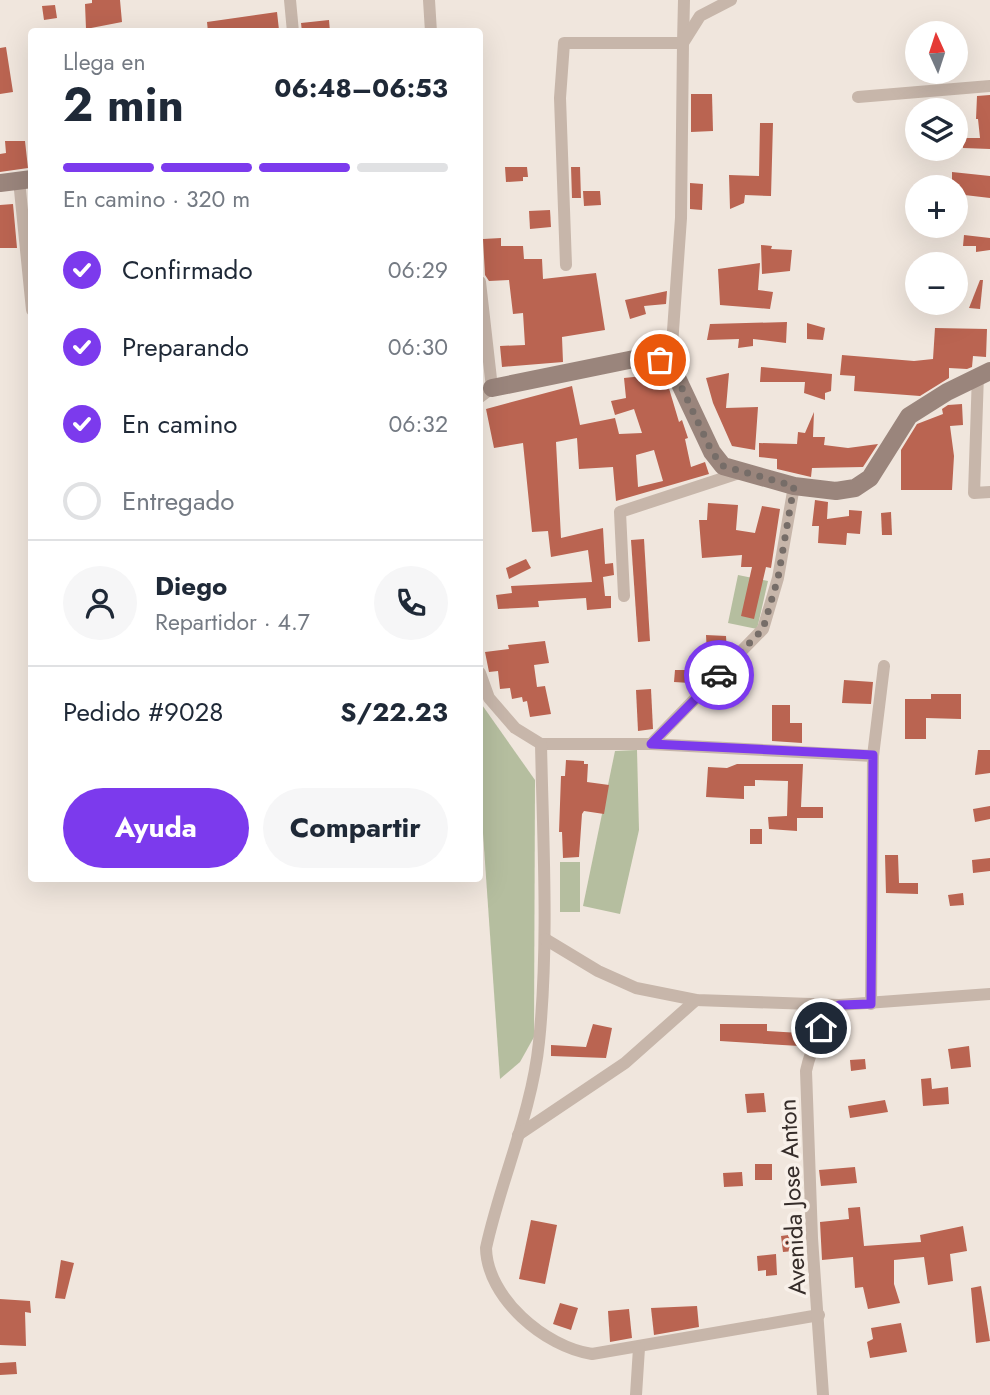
<!DOCTYPE html>
<html lang="es">
<meta charset="utf-8">
<style>
:root{--surface:#fff;--page:#f6f6f7;--text:#1f2937;--muted:#747a83;--line:#e0e1e3;--accent:#7c3aed}
body{margin:0;font-family:Jost,sans-serif;background:var(--page);color:var(--text);height:100vh;display:flex;flex-direction:column;font-size:26px;white-space:nowrap}
*{box-sizing:border-box;margin:0}
p{font-size:23px;color:var(--muted)}
.icon{flex:none;width:38px;height:38px;fill:none;stroke:currentColor;stroke-width:2;stroke-linecap:round;stroke-linejoin:round}
.map{position:relative;flex:1;overflow:hidden}
.panel{position:absolute;left:28px;top:28px;width:455px;height:854px;display:flex;flex-direction:column;background:var(--surface);border-radius:7px;box-shadow:0 7px 28px #0002}
.panel>*{flex:none}
.needle{width:46px;rotate:357deg}
.tools{position:absolute;left:905px;top:21px;display:grid;gap:14px}
.tools a{display:grid;place-items:center;width:63px;height:63px;border-radius:50%;background:var(--surface);box-shadow:0 7px 28px #0002;font-size:35px}
.pin{position:absolute;display:grid;place-items:center;width:60px;height:60px;color:#fff;margin:-30px;border:4px solid #fff;border-radius:50%;box-shadow:0 2px 7px #0007}
.courier{position:absolute;display:grid;place-items:center;width:70px;height:70px;margin:-35px;border:5px solid #7c3aed;border-radius:50%;background:#fff;color:#222;box-shadow:0 2px 9px #0007}
.headline em{font-style:normal;font-weight:700}
.headline div{display:flex;flex-direction:column-reverse}
.headline{display:flex;align-items:center;justify-content:space-between;height:119px;padding:0 35px}
h1{font-size:46px;font-weight:700;line-height:52px}
.bar{display:grid;grid-template-columns:repeat(4,1fr);gap:10px 7px;align-content:center;height:84px;padding:0 35px}
.bar i{height:9px;border-radius:5px;background:var(--line)}
.bar .on{background:var(--accent)}
.bar p{grid-column:span 4}
.line{display:flex;align-items:center;gap:18px;padding:0 35px;border-top:2px solid var(--line)}
.line div{flex:1}
.round{display:grid;place-items:center;flex:none;width:74px;height:74px;border-radius:37px;background:var(--page)}
ol{padding:0 35px;list-style:none}
li{display:flex;align-items:center;gap:21px;height:77px}
li p{margin-inline-start:auto}
li .icon{padding:7px;border-radius:50%;background:var(--accent);color:#fff;stroke-width:4}
li:last-child{color:var(--muted)}
li i{width:38px;height:38px;border:4px solid var(--line);border-radius:50%}
.action{display:flex;gap:14px;margin-top:auto;padding:14px 35px}
.action a{flex:1;height:80px;border-radius:42px;background:var(--accent);color:#fff;font-size:28px;font-weight:700;line-height:80px;text-align:center}
.action a+a{background:var(--page);color:var(--text)}
.map>svg:first-child{display:block}
</style>
<div class="map">
<svg width="990" height="1395" viewBox="0 0 990 1395">
<rect width="100%" height="100%" fill="#f0e6dd"/>
<g fill="#b5be9f">
<path d="M738,575l30,6 -11,48 -29,-6z"/>
<path d="M480,702l55,78 -1,257 -14,25 -20,17 -20,-289z"/>
<path d="M637,750l2,80 -19,84 -37,-8 32,-155z"/>
<rect x="560" y="862" width="20" height="50"/>
</g>
<g fill="#ba6451" fill-rule="evenodd">
<path d="M92,0h28l2,22 -36,7 -1,-25 7,-1z"/>
<path d="M55,5l2,13 -13,2 -2,-14z"/>
<path d="M277,12l2,18 -3,2h-16l-1,-3 -51,3 -1,-10z"/>
<path d="M329,20l1,12h-28l-1,-9z"/>
<path d="M6,47l7,45 -13,2v-46z"/>
<path d="M691,94h21l1,37 -22,1z"/>
<path d="M990,95v54l-27,-1v-10h17l-2,-19h-2l1,-23z"/>
<path d="M760,123h13l-2,73 -26,-1 -1,8 -14,6 -1,-34 30,1z"/>
<path d="M5,141h20l3,27 -28,4v-18l6,-1z"/>
<path d="M505,167h22l1,10h-5v4l-17,1z"/>
<path d="M571,167h9l1,31h-9z"/>
<path d="M952,172l38,4v22l-34,-4v-7h-4z"/>
<path d="M690,183l13,1 -1,26 -12,-1z"/>
<path d="M583,191h17l1,14 -17,1z"/>
<path d="M13,204l4,44h-17v-43z"/>
<path d="M550,210l1,17 -21,2 -1,-18z"/>
<path d="M964,235l26,3v12l-14,2v-6h-13z"/>
<path d="M501,238v8h22l1,13h18l1,20 53,-6 9,57 -43,7 1,25 -61,5 -2,-21 25,-1 -2,-32 -10,1 -4,-34 -20,1 -4,-6 -2,-36z"/>
<path d="M761,245l11,1 -1,3 21,1 -2,21 -28,3z"/>
<path d="M760,263l-2,27 15,2 -3,17 -50,-4 -2,-36z"/>
<path d="M980,280h3l-3,29 -11,-1z"/>
<path d="M667,291l-1,13 -22,2 2,8 -16,5 -5,-19z"/>
<path d="M787,322l-1,21 -33,-4v7l-15,2 1,-9 -32,1 3,-16z"/>
<path d="M807,323l18,5 -2,12 -16,-1z"/>
<path d="M935,328l52,1 -1,28 -13,-1 -1,11 -5,2 -18,-1v10l-29,18 -66,-5 1,-15 -15,-1 2,-20 72,6 19,-2z"/>
<path d="M761,367l71,7 -1,17 -6,2v7l-21,-7 1,-11h-45z"/>
<path d="M642,371h12l5,16 9,-2 11,37 3,-2 6,18 -3,1 6,28 14,-5 4,12 -93,27 -3,-34 -34,2 -2,-31 -21,4 5,96 42,-10 2,36 8,-1 1,12 -11,2 2,19h6v12l-24,2 -1,-12 -48,3 1,6 -41,2 -2,-14 16,-2 -1,-7 81,-4 -4,-32 -37,7 -3,-26 -16,1 -9,-89 -29,5 -8,-39 86,-23 8,39 35,-7 4,16 23,-1 -8,-24 -19,6 -4,-14 15,-3 -2,-20 19,-2zM654,450l9,31 -25,6 -2,-32z"/>
<path d="M729,373l-3,35 32,-1 -3,43 -23,-4 -19,-43 -7,-25z"/>
<path d="M962,404l1,21 -13,1 4,30 -2,34h-51v-40l16,-26 26,-10 -1,-5 6,-4z"/>
<path d="M814,412l-1,25h12l-1,8 24,3 30,-4 -15,23 -51,1 -1,9 -34,-8v-10l-18,-2v-14l38,1 1,-12 7,1z"/>
<path d="M815,500l13,2 -1,17 22,-3v-6l13,1 -2,23 -13,-1 -1,12 -28,-2 1,-17h-7z"/>
<path d="M708,503l30,2 -2,25 19,3 7,-27 18,3 -9,59 -5,-1 -12,52 -13,-3 11,-49h-11l1,-12 -40,3 -3,-38h8z"/>
<path d="M891,512l1,23h-10l-1,-22z"/>
<path d="M644,539l6,102 -12,1 -7,-102z"/>
<path d="M526,559l5,9 -22,11 -3,-11z"/>
<path d="M706,635l20,1 1,18 -8,8h-7v-6h-5z"/>
<path d="M545,641l4,22 -15,2 3,22 8,-1 6,28 -21,3 -3,-16 -4,1 -1,-5 -10,2 -2,-11 -10,1 -2,-18 -9,1 -4,-20 24,-3 -1,-4z"/>
<path d="M675,670h16l-1,13 -16,-1z"/>
<path d="M844,680l29,2 -2,22 -29,-1z"/>
<path d="M651,689l2,40 -15,2 -2,-41z"/>
<path d="M931,694h30v25l-35,-1v21h-21v-40h26z"/>
<path d="M772,705h18v18h12v20l-30,-2z"/>
<path d="M978,750h12v23l-15,2z"/>
<path d="M566,760l18,1v3h4l-1,18 22,3 -5,29 -20,-3 -2,3 -3,43 -16,1 -1,-26h-3l2,-56h4z"/>
<path d="M737,764h66l-2,43h22v11h-26v13l-28,-2 -1,-12 19,-1 1,-35 -33,-1v6h-11v13l-38,-2 2,-30 19,1z"/>
<path d="M990,806v13l-15,3 -2,-13z"/>
<rect x="750" y="829" width="12" height="15"/>
<path d="M885,855h13l1,28h19v11l-32,-1z"/>
<path d="M990,858v13l-17,2 -1,-13z"/>
<path d="M963,893l1,12 -14,1 -2,-11z"/>
<path d="M593,1024l19,4 -6,30 -55,-2v-11l35,2z"/>
<path d="M720,1024h47v7l33,2 -1,13 -79,-5z"/>
<path d="M969,1046l2,21 -20,2 -3,-20z"/>
<path d="M865,1059l1,10 -15,2 -1,-11z"/>
<path d="M931,1078l1,11 16,-2 1,17 -26,2 -2,-27z"/>
<path d="M764,1093l2,19 -19,1 -2,-19z"/>
<path d="M885,1100l3,12 -38,6 -2,-12z"/>
<rect x="755" y="1164" width="17" height="16"/>
<path d="M855,1167l2,16 -36,3 -2,-16z"/>
<path d="M742,1172l1,14 -19,1 -1,-14z"/>
<path d="M860,1207l4,39 57,-4 -1,-7 43,-9 4,25 -17,3 3,27 -25,4 -4,-28 -30,3v24l6,19 -32,6 -5,-22 -8,1 -2,-31 -31,3 -2,-38 29,-3 -1,-11z"/>
<path d="M531,1220l26,5 -12,59 -26,-5z"/>
<path d="M803,1233l1,17 -21,2 -2,-16z"/>
<path d="M776,1254l1,21 -11,1v-6l-8,1 -1,-15z"/>
<path d="M61,1260l13,3 -9,36 -10,-1z"/>
<path d="M981,1286l9,55 -14,2 -5,-55z"/>
<path d="M0,1299l30,2 1,12 -6,-1 1,34 -26,-1z"/>
<path d="M560,1303l18,5 -7,22 -18,-6z"/>
<path d="M697,1306l2,21 -45,8 -3,-27z"/>
<path d="M629,1309l3,29 -22,4 -2,-31z"/>
<path d="M901,1323l6,29 -37,6 -3,-16 6,-3 -2,-11z"/>
<path d="M16,1362l1,12 -17,1v-12z"/>
</g>
<g fill="none" stroke-linecap="round" stroke-linejoin="round">
<g stroke="#c7b6aa" stroke-width="12">
<path d="M290,0l3,32"/>
<path d="M429,0l2,32"/>
<path d="M858,97l132,-11"/>
<path d="M19,180l13,130"/>
<path d="M566,265l-6,-167 4,-55h119l1,-43"/>
<path d="M480,282l12,106 -12,9"/>
<path d="M667,364l5,-19 9,-127 2,-175 17,-27 31,-16"/>
<path d="M978,374l-4,119 16,-1"/>
<path d="M624,596l-4,-84 119,-39"/>
<path d="M480,673l9,25 26,30 26,16h110l222,12"/>
<path d="M541,744c2,99 8,199 -2,298 -7,70 -38,137 -53,206 1,50 59,99 106,106l227,-39"/>
<path d="M651,744l112,-115 15,-51 16,-92"/>
<path d="M545,939l53,32 38,17 60,12 143,5 151,-11"/>
<path d="M871,1004l2,-248 11,-90"/>
<path d="M518,1135l107,-72 71,-63"/>
<path d="M636,1395l3,-47"/>
<path d="M823,1395l-11,-157 -6,-167c6,-27 16,-44 33,-66"/>
</g>
<g stroke="#9a857c" stroke-width="18">
<path d="M0,183l32,-4"/>
<path d="M492,388l142,-29 26,1 12,7 40,85 11,14 71,20 42,5 19,-3 15,-10 39,-62 38,-24 43,-21"/>
</g>
</g>
<g fill="none" stroke-linecap="round" stroke-linejoin="round">
<path stroke="#766d68" stroke-width="7" stroke-dasharray="0 12.6" d="M660,360l12,7 40,85 11,14 71,20 -16,92 -15,51 -44,46"/>
<path stroke="#7c3aed" stroke-width="9" d="M719,675l-68,69 222,11 -2,249 -32,1 -18,23"/>
</g>
<g text-anchor="middle" dominant-baseline="central" stroke-width="7" stroke-linejoin="round" paint-order="stroke">
<g font-size="24" fill="#352c29" stroke="#f8f0e9">
<text transform="translate(792 1197) rotate(-93)">Avenida Jose Anton</text>
</g>
</g>
</svg>
<div class="tools">
<a><svg class="needle" viewBox="-14 -14 28 28"><path d="M0-13l5 13h-10z" fill="#e53935"/><path d="M0 13l5-13h-10z" fill="#747a83"/></svg></a>
<a><svg class="icon" aria-label="layers" viewBox="0 0 24 24"><path d="M12 4l9 5-9 5-9-5zM3 14l9 5 9-5"/></svg></a>
<a>+</a>
<a>−</a>
</div>
<div class="pin" style="left:660px;top:360px;background:#ea580c"><svg class="icon" aria-label="bag" viewBox="0 0 24 24"><path d="M5 8h14l-1 12H6zM9 8a3 3 0 0 1 6 0"/></svg></div>
<div class="pin" style="left:821px;top:1028px;background:#1f2937"><svg class="icon" aria-label="home" viewBox="0 0 24 24"><path d="M3 11l9-7 9 7M6 9v11h12V9"/></svg></div>
<div class="courier" style="left:719px;top:675px"><svg class="icon" aria-label="car" viewBox="0 0 24 24"><path d="M5 17H2v-5l4-1 3-4h7l3 4 3 1v5h-3M9 17h6M6 11h13"/><circle cx="7" cy="17" r="2"/><circle cx="17" cy="17" r="2"/></svg></div>
<section class="panel">
<div class="headline"><div><h1>2 min</h1><p>Llega en</p></div><em>06:48–06:53</em></div>
<div class="bar"><i class="on"></i><i class="on"></i><i class="on"></i><i></i><p>En camino · 320 m</p></div>
<ol>
<li><svg class="icon" aria-label="check" viewBox="0 0 24 24"><path d="M5 12l5 5 9-10"/></svg>Confirmado<p>06:29</p></li>
<li><svg class="icon" aria-label="check" viewBox="0 0 24 24"><path d="M5 12l5 5 9-10"/></svg>Preparando<p>06:30</p></li>
<li><svg class="icon" aria-label="check" viewBox="0 0 24 24"><path d="M5 12l5 5 9-10"/></svg>En camino<p>06:32</p></li>
<li><i></i>Entregado</li>
</ol>
<div class="line" style="height:126px"><a class="round"><svg class="icon" aria-label="person" viewBox="0 0 24 24"><circle cx="12" cy="8" r="4"/><path d="M4 21q1-7 8-7t8 7"/></svg></a><div><b>Diego</b><p>Repartidor · 4.7</p></div><a class="round"><svg class="icon" aria-label="phone" viewBox="0 0 24 24"><path d="M5 4h4l2 5-3 2q2 4 5 5l2-3 5 2v4C11 20 4 13 5 4z"/></svg></a></div>
<div class="line" style="height:91px"><div>Pedido #9028</div><b>S/22.23</b></div>
<div class="action"><a>Ayuda</a><a>Compartir</a></div>
</section>
</div>
